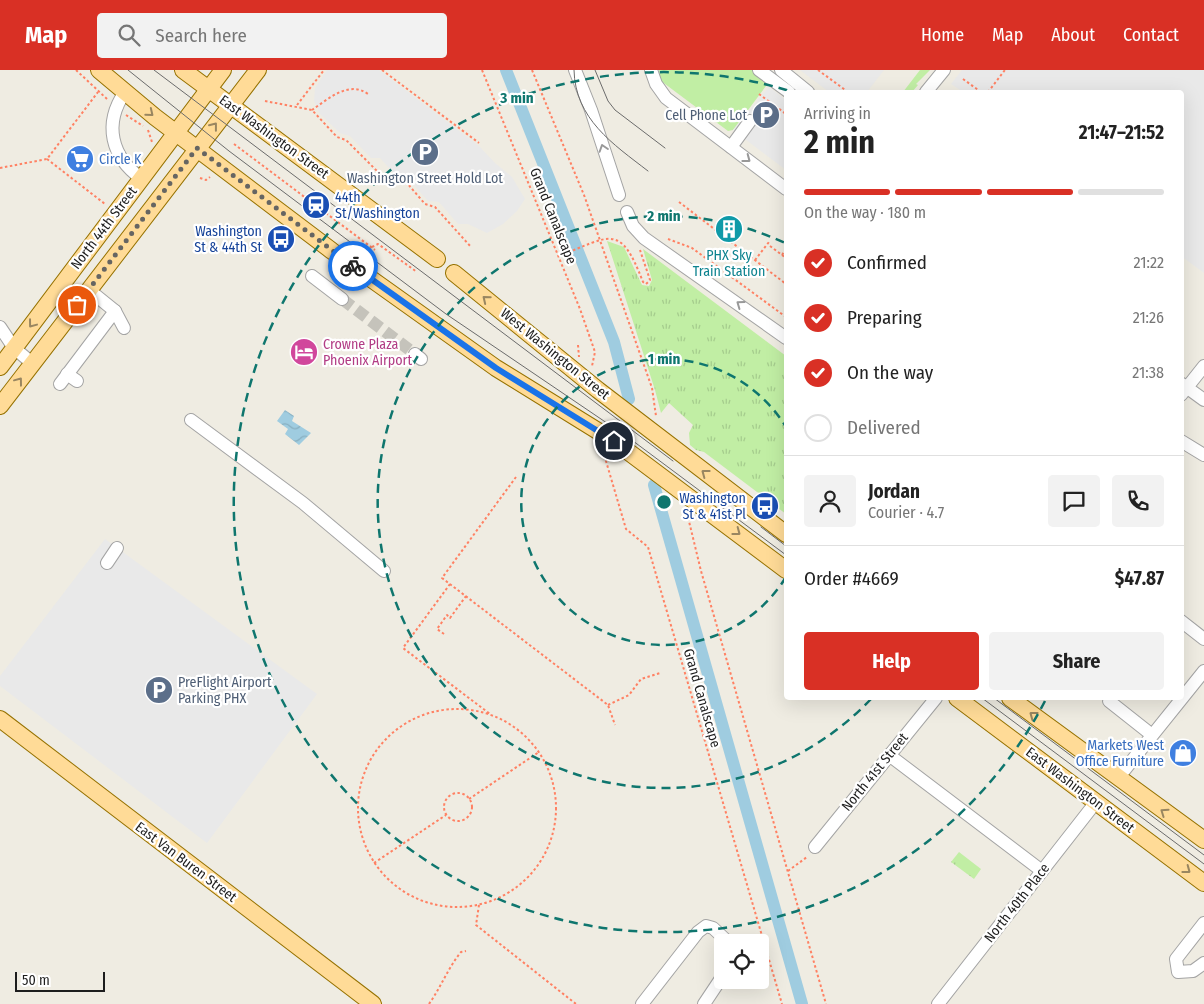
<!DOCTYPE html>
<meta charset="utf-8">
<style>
:root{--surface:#fff;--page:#f2f2f2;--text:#222;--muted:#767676;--line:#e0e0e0;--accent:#d93025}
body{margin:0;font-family:"Fira Sans Condensed",sans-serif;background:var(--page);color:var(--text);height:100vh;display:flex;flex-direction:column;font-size:19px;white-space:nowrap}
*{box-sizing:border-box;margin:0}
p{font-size:16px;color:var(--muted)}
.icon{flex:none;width:28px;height:28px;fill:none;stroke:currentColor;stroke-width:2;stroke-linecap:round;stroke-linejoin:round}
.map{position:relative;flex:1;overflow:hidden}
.sheet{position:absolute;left:784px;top:20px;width:400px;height:610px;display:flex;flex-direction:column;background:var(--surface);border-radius:5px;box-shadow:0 5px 20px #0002}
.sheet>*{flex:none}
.tools{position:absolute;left:714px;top:864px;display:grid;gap:10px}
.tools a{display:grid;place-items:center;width:55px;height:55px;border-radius:5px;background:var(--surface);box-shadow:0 5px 20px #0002;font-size:25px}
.scale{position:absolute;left:15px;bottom:12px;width:90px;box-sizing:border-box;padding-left:5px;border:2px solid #1d1d1d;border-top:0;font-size:14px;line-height:18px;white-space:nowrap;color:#1d1d1d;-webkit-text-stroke:4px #fff;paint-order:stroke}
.pin{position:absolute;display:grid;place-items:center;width:42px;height:42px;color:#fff;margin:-21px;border:2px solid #fff;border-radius:50%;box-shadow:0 1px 5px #0007}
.courier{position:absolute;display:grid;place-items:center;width:50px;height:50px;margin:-25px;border:4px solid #1a73e8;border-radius:50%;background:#fff;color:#222;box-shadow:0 1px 6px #0007}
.overview em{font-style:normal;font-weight:700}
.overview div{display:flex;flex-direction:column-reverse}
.overview{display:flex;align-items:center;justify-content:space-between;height:85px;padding:0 20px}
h1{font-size:32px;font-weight:700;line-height:38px}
.bar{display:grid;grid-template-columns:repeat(4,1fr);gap:8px 5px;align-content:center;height:60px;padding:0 20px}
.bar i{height:6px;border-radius:4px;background:var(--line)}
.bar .active{background:var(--accent)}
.bar p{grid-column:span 4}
.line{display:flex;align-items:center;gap:12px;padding:0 20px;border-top:1px solid var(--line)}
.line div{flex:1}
.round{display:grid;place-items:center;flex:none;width:52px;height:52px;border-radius:5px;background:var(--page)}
ol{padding:0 20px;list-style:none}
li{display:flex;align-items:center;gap:15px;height:55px}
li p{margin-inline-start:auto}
li .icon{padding:5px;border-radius:50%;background:var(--accent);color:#fff;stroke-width:4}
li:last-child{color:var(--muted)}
li i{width:28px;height:28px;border:2px solid var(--line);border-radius:50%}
.button{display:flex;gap:10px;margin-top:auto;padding:10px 20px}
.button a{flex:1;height:58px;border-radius:5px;background:var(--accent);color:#fff;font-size:20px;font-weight:700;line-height:58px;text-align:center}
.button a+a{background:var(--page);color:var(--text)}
header{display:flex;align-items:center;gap:30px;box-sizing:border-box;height:70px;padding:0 25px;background:var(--accent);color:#fff}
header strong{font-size:24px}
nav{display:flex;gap:28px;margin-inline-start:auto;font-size:18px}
.search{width:350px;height:45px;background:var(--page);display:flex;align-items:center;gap:12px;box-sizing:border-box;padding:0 18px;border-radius:5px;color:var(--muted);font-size:19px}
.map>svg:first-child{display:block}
</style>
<header>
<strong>Map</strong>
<div class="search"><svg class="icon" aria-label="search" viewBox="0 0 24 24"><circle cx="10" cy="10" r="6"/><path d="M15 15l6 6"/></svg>Search here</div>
<nav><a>Home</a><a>Map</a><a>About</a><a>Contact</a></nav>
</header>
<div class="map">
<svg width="1204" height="934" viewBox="0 0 1204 934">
<defs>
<pattern id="grass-tufts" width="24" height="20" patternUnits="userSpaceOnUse" patternTransform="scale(1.25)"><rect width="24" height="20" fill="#c1eea4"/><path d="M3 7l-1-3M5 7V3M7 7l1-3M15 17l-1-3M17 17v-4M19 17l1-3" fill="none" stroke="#a5cc8d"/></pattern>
<pattern id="water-waves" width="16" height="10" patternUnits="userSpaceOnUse" patternTransform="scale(1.25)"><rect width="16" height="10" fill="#9fcce0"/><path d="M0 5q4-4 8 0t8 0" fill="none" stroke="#88afc0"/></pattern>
</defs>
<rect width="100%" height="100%" fill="#efece2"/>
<g fill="url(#grass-tufts)">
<path d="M920,0h10l-14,14 2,1 -6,7h-9z"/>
<path d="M607,171l17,6 18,38 7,1 3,-6 -9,-31 143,107v158l-12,-9 -4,-8 -13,-5 -53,-40 -8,-2 -6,-5 -1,-12 4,-8 -24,-22 -8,10 -6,-23z"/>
<path d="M959,782l22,17 -7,10 -23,-17z"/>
</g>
<path fill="#c1eea4" d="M659,0h93l17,12 -36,48 -5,1 -67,-50z"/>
<g fill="#e9e9e9">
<path d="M327,0h52l100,76 16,17 17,14 13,22 -8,12 -14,13 -16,9 -19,-9h-10l-19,-22 -11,-1 -19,-21 -10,-1 -19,-21h-9l-21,-22 -10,-3 -20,-19 -6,-13 1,-13z"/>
<path d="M800,0h84l-17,22h-38z"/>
<path d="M962,0h242v203l-23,-17v-164h-218l-12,-8z"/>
<path d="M769,17l17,13v70l-53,-40z"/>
<path d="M105,469l212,155 -110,149 -207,-157v-10z"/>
</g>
<path fill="url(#water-waves)" d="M285,340l9,6 -2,5 19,12 -12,12 -14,-11 3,-5 -11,-8z"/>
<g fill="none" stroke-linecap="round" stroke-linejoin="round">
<g stroke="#9fcce0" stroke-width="12">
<path d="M506,0l108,272 15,57"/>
<path d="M654,415l148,519"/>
</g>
<path stroke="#c5c3bb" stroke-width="12" stroke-dasharray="12 6" stroke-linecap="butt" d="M342,229l73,55"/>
<defs>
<g id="minor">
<path d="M575,0l16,40 28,85"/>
<path d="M651,0l5,14 10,14 120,91"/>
<path d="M759,0l30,22"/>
<path d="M781,0l27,22"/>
<path d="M125,22c-22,32 -14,65 17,87"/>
<path d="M926,22l18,-22"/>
<path d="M731,77l19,-26"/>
<path d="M627,142l6,14 11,12 142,100"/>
<path d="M312,206l30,23"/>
<path d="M115,241l9,17"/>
<path d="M0,257l14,21 18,15"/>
<path d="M415,284l6,5"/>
<path d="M67,304l10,7"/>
<path d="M60,314l55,-73 -26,-21"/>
<path d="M1182,314l22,16"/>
<path d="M1181,325l23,-29"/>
<path d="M191,350l112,83 81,68"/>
<path d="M1181,371l23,14"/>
<path d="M107,493l10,-15"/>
<path d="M1181,551l23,18"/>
<path d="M1109,631l43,34"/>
<path d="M889,685l153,116"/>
<path d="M1118,708l86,-107"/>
<path d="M815,777l121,-149"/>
<path d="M1204,853l-28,36 2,13 15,-1 11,-8"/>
<path d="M642,934l56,-72 8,-6 7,2 15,14"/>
<path d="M704,934l18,-27"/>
<path d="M938,934l158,-202"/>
</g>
<g id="major">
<path d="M99,0l56,47 177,134 164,117 118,73 172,129"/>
<path d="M183,0l254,189"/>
<path d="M454,203l144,117 188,144"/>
<path d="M0,297l223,-297"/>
<path d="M0,336l258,-336"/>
<path d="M957,628l247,185"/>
<path d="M1010,628l194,142"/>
<path d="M0,649l373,285"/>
</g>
</defs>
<use href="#minor" stroke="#a4a4a4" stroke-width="14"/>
<use href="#major" stroke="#967200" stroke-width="18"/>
<g stroke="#ff8163" stroke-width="2" stroke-dasharray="2.5 2.5" stroke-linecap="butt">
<path d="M76,0l31,29"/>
<path d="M382,0l97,73"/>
<path d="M482,0l98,239 15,43 -3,14"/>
<path d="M532,0l52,125 68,193 4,28"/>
<path d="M818,0l30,22"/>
<path d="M963,9l18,13"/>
<path d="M988,22l17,-22"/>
<path d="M759,24l27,20"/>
<path d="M265,31l47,9 25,27 9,3 41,41 20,2 18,21 10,3 36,40"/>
<path d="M297,35l27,-35"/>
<path d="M312,40c16,-11 37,-30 56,-16"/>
<path d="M126,45l17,11"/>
<path d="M148,60l4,12"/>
<path d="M234,74l141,106"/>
<path d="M47,89l58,45"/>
<path d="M0,98l47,-9 51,-67"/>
<path d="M200,108l6,2 4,-3"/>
<path d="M679,132l107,82"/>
<path d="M668,169l24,9 94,69"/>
<path d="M770,176l16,12"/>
<path d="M372,177l6,-3 39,28"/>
<path d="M782,185l4,-6"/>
<path d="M559,186c52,-20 61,-34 84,26l3,2 4,-4 -10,-30"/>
<path d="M755,190l14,-18"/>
<path d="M578,275l1,12"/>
<path d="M603,381l23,78 22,18 134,457"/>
<path d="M516,407l-74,101 166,127 7,20"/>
<path d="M687,443l14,58 125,433"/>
<path d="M450,514l-47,64 87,66"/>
<path d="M444,564l-7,-5 10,-14 3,3 16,-22"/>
<path d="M608,635l21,-10 12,-16 19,-6"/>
<circle cx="457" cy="738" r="99"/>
<circle cx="458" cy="737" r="14"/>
<path d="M469,729l70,-47"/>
<path d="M374,793l72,-48"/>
<path d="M788,801l19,-14"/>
<path d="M479,835l-3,20 100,79"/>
<path d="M429,934c12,-17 19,-36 32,-52l5,-1"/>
</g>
<use href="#minor" stroke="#fff" stroke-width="12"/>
<use href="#major" stroke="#ffdb97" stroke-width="16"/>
<g stroke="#6b6b6b" stroke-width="1">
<path d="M128,0l101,81 217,163 183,124 157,117"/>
<path d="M154,0l519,391"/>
<path d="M574,0c1,49 39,74 74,101"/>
<path d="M595,0l13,31 7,9 50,38"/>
<path d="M761,457l25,19"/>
<path d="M982,628l222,166"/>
<path d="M994,628l210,157"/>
</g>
</g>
<defs><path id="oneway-chevron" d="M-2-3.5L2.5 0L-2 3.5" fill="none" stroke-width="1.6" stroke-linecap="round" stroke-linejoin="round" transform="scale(1.25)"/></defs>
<g stroke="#998660">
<use href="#oneway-chevron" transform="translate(150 43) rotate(39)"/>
<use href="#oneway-chevron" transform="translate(214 56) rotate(-52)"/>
<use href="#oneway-chevron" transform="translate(486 229) rotate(-141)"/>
<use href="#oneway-chevron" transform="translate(32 254) rotate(127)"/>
<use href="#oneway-chevron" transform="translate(19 311) rotate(-53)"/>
<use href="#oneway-chevron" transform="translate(705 403) rotate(-143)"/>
<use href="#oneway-chevron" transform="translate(737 462) rotate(37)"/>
<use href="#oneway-chevron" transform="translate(1033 645) rotate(-143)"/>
<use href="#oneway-chevron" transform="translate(1164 742) rotate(-145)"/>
<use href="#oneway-chevron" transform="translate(1187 800) rotate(37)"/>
</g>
<g stroke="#999">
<use href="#oneway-chevron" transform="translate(603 78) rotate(-108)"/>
<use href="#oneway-chevron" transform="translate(747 89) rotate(37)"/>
<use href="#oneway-chevron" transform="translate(740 234) rotate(-144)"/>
</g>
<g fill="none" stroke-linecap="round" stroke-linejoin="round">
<path stroke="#666562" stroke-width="5" stroke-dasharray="0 9" d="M77,235l120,-157 156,118"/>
<path stroke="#1a73e8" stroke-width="6" d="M353,196l143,102 118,73"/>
</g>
<g fill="none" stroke="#0f766e" stroke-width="2.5" stroke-dasharray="9 6">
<path d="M786 507A143 143 0 1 1 786 357"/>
<path d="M871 629A286 286 0 1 1 785 173"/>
<path d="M1045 631A430 430 0 1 1 793 22"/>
</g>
<defs>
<symbol id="parking-disc" viewBox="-11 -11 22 22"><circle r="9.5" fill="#5c6f8a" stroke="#fff"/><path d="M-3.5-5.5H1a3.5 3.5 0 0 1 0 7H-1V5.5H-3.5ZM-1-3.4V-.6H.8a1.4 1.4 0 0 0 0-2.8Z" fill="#fff"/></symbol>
<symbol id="supermarket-disc" viewBox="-11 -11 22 22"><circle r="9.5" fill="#3f7fe0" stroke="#fff"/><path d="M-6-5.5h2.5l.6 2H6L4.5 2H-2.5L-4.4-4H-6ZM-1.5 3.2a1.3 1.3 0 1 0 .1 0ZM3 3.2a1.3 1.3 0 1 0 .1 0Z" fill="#fff"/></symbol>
<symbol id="station-disc" viewBox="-11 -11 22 22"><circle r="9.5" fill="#1a4fb4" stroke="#fff"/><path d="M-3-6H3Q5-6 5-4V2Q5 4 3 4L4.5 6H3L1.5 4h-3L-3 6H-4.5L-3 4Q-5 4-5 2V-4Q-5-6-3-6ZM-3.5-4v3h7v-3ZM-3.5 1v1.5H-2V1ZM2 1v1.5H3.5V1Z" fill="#fff"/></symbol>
<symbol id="building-disc" viewBox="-11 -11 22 22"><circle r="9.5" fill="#0f9aa8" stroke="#fff"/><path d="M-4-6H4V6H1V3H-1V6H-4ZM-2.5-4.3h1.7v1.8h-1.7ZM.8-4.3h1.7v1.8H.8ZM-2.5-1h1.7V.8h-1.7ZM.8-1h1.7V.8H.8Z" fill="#fff"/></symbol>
<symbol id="bus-disc" viewBox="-11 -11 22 22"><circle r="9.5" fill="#1a4fb4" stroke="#fff"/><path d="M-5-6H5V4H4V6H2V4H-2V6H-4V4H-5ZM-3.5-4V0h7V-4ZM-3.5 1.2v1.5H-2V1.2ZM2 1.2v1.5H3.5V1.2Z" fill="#fff"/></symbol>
<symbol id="hotel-disc" viewBox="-11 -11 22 22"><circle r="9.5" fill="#d1479c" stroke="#fff"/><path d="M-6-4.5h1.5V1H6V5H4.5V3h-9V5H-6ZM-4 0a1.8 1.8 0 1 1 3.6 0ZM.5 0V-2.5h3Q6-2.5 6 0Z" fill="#fff"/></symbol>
<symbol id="shop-disc" viewBox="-11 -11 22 22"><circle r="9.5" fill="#3f7fe0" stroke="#fff"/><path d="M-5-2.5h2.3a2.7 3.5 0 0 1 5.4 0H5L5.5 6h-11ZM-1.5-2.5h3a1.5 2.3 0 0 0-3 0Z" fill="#fff"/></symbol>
</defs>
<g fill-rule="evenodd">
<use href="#parking-disc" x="750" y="29" width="32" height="32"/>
<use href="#parking-disc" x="409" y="66" width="32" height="32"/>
<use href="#supermarket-disc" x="64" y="73" width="32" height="32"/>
<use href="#station-disc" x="300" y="119" width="32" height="32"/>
<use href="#building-disc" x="713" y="143" width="32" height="32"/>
<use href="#bus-disc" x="265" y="153" width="32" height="32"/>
<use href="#hotel-disc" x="288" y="266" width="32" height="32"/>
<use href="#bus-disc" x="749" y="420" width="32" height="32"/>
<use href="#parking-disc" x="143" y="604" width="32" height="32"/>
<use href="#shop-disc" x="1167" y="667" width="32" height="32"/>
</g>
<g text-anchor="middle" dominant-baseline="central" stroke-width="4.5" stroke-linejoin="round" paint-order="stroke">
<g font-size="14" fill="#4e5e75" stroke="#fff" text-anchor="end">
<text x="747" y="45">Cell Phone Lot</text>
<text x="425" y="108" text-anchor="middle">Washington Street Hold Lot</text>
<text x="178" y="612" text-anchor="start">PreFlight Airport<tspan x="178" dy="16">Parking PHX</tspan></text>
</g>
<g font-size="14" fill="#1d1d1d" stroke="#fff">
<text transform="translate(274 67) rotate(36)">East Washington Street</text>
<text transform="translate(553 146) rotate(68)">Grand Canalscape</text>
<text transform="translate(104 158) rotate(-53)">North 44th Street</text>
<text transform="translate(555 284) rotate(39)">West Washington Street</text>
<text transform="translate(702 628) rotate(74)">Grand Canalscape</text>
<text transform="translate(875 702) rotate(-51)">North 41st Street</text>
<text transform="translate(1080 720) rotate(37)">East Washington Street</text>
<text transform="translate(186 792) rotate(37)">East Van Buren Street</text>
<text transform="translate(1017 833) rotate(-52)">North 40th Place</text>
</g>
<g font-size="14" fill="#366cbe" stroke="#fff" text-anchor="start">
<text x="99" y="89">Circle K</text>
<text x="1164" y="675" text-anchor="end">Markets West<tspan x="1164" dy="16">Office Furniture</tspan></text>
</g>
<g font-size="14" fill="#164399" stroke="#fff" text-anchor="end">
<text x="335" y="127" text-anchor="start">44th<tspan x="335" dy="16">St/Washington</tspan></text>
<text x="262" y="161">Washington<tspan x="262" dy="16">St &amp; 44th St</tspan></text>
<text x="746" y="428">Washington<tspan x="746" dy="16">St &amp; 41st Pl</tspan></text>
</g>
<g font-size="14" fill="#0d838f" stroke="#fff">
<text x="729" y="185">PHX Sky<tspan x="729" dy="16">Train Station</tspan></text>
</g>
<g font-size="14" fill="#b23c85" stroke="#fff" text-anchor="start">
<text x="323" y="274">Crowne Plaza<tspan x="323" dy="16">Phoenix Airport</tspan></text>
</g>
</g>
<circle cx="664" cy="432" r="8" fill="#0f766e" stroke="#fff" stroke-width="2.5"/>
<g font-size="15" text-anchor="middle" font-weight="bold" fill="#0f766e" stroke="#fff" stroke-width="4.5" stroke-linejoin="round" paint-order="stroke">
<text x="517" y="33">3 min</text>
<text x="664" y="151">2 min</text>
<text x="664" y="294">1 min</text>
</g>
</svg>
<div class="tools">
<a><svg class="icon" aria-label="locate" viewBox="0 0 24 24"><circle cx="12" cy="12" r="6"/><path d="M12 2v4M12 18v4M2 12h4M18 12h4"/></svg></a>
</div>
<div class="scale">50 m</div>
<div class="pin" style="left:77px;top:235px;background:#ea580c"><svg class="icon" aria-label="bag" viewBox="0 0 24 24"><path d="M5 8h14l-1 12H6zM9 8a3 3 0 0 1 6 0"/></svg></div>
<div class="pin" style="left:614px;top:371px;background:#1f2937"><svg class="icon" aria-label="home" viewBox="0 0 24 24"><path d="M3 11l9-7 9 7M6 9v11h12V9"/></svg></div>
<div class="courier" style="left:353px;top:196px"><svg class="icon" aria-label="bike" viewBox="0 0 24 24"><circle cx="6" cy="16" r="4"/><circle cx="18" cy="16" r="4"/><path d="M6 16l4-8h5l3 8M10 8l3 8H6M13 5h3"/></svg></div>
<section class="sheet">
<div class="overview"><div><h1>2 min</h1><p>Arriving in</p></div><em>21:47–21:52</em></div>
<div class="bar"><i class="active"></i><i class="active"></i><i class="active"></i><i></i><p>On the way · 180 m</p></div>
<ol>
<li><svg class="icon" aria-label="check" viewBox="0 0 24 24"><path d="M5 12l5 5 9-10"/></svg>Confirmed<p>21:22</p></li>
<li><svg class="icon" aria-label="check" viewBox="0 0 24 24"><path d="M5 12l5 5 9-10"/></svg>Preparing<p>21:26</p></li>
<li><svg class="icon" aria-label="check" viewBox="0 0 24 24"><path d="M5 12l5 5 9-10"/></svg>On the way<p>21:38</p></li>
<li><i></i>Delivered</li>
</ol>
<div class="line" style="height:90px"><a class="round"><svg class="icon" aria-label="person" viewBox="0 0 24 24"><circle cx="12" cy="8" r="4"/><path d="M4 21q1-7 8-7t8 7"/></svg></a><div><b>Jordan</b><p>Courier · 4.7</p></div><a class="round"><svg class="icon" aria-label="chat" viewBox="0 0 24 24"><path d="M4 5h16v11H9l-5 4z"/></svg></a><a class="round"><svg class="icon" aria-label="phone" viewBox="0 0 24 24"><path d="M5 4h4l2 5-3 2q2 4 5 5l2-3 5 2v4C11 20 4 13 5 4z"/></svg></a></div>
<div class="line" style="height:65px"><div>Order #4669</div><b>$47.87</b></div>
<div class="button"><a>Help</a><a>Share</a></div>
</section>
</div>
